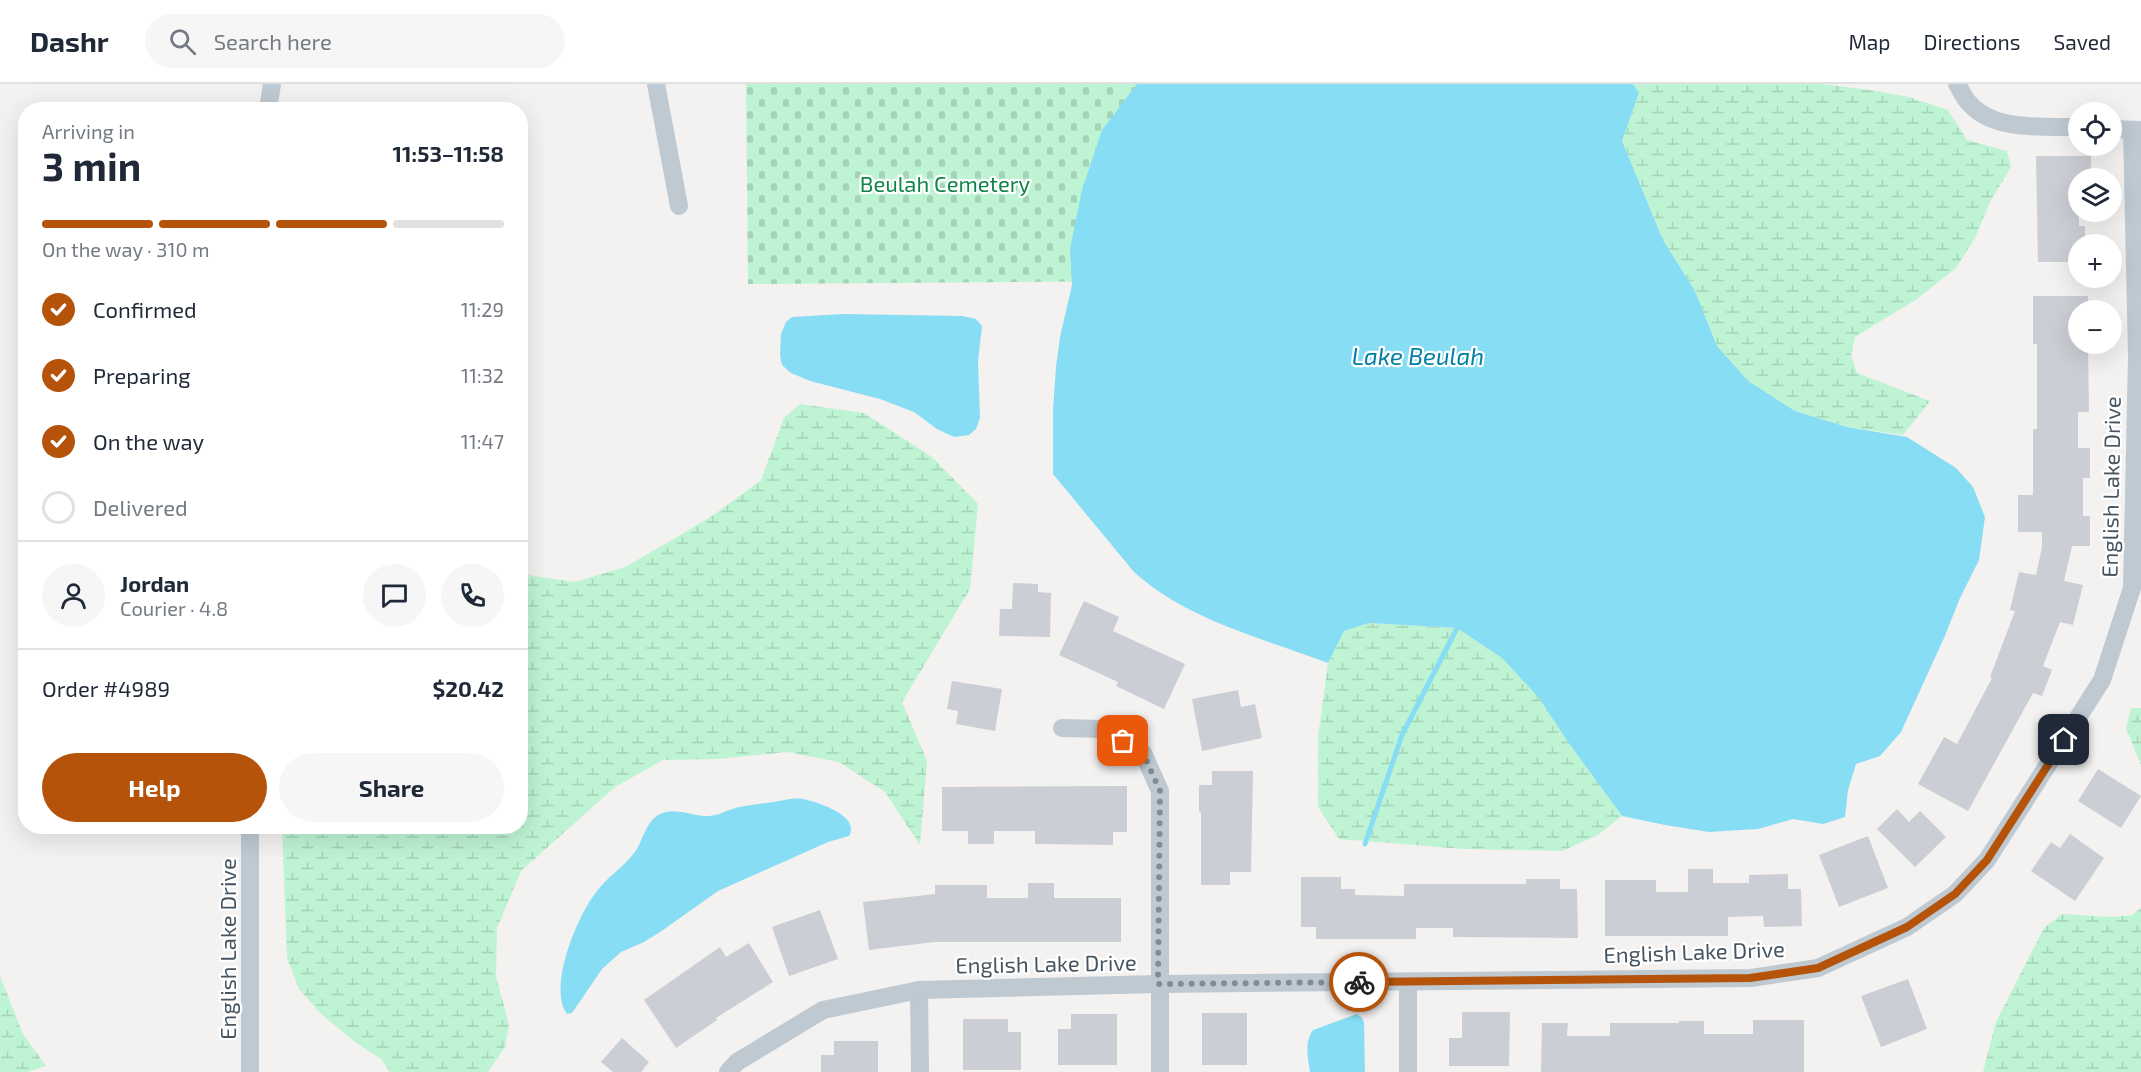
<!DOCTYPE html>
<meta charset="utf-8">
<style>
:root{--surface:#fff;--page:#f6f6f7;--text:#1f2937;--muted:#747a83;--line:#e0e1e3;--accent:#b45309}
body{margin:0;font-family:"Exo 2",sans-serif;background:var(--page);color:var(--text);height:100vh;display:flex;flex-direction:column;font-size:22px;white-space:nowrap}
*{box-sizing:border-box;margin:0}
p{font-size:20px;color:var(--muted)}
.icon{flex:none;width:33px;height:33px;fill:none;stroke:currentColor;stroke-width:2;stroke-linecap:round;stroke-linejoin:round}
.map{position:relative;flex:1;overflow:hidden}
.side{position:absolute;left:18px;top:18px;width:510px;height:732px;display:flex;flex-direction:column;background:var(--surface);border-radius:24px;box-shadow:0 6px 24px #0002}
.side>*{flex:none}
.buttons{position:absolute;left:2068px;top:18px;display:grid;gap:12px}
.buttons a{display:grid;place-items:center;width:54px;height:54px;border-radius:50%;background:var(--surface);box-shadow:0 6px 24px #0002;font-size:30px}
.pin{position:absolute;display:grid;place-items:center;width:51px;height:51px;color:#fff;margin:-26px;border-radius:12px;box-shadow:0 3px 9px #0006}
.courier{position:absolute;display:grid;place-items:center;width:60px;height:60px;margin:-30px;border:4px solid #b45309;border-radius:50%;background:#fff;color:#222;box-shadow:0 2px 8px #0007}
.summary em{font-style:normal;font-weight:700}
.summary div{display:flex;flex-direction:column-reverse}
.summary{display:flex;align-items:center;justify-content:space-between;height:102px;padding:0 24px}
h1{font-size:39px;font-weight:700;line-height:45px}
.bar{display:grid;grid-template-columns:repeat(4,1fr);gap:9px 6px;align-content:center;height:72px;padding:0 24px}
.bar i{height:8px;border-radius:4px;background:var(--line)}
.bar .selected{background:var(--accent)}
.bar p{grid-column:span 4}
.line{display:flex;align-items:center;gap:15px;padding:0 24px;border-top:2px solid var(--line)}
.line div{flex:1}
.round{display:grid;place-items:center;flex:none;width:63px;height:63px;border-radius:32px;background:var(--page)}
ol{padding:0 24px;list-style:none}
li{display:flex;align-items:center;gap:18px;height:66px}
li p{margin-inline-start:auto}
li .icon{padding:6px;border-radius:50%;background:var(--accent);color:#fff;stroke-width:4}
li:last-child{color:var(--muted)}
li i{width:33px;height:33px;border:3px solid var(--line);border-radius:50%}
.button{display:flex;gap:12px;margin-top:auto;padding:12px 24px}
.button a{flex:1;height:69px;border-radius:36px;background:var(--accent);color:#fff;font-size:24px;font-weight:700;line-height:69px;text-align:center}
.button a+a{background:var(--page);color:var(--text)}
header{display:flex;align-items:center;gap:36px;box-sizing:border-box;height:84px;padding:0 30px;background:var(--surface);border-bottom:2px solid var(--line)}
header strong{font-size:28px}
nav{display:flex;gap:33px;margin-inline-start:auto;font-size:21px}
.search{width:420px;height:54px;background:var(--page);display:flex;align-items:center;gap:15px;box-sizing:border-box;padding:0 21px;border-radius:33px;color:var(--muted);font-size:22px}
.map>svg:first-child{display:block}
</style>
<header>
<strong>Dashr</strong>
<div class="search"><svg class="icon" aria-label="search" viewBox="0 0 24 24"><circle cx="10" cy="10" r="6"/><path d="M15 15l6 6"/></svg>Search here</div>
<nav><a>Map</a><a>Directions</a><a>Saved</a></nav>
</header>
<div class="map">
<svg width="2141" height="988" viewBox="0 0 2141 988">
<defs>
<pattern id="wetland-marsh" width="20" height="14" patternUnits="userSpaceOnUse" patternTransform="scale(1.5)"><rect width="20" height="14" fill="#bef4d3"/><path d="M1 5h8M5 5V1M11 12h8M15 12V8" fill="none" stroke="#a5d3b8"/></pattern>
<pattern id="cemetery-stones" width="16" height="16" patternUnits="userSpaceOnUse" patternTransform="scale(1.5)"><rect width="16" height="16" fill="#bef4d3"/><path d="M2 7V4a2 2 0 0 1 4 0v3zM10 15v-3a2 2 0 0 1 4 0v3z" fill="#a5d3b8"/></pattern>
</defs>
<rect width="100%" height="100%" fill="#f4f1f1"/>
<g fill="url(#wetland-marsh)">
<path d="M1633,0h189l55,7 32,6 39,13 19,30 40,11 4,16 -21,35 -15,36 -19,30 -39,31 -62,38 -4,18 6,18 73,28 -27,34 -56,-8 -52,-16 -47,-29 -31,-36 -22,-55 -32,-51 -41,-99 17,-48z"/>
<path d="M800,320l64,9 68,44 46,47 -8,85 -68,113 25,59 -7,84 -35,-53 -46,-30 -52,-10 -69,7 -55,1 -48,27 -94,84 -24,57 -1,48 13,49 -4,22 -17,25h-98l-9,-13 -26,-17 -35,-29 -21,-24 -12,-31 -5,-131 238,-1 1,-252 54,8 50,-15 47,-27 43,-26 46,-34 23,-62z"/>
<path d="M1369,539l88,5 45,30 37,40 29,44 54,74 -24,19 -36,16 -98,-2 -125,-10 -21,-32v-70l10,-74 16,-32z"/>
<path d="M2131,624h10v57l-15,-37z"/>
<path d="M2141,824v164h-158l13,-50 48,-94 18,-14 50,3 20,-2z"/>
<path d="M0,892l23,58 23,32 -19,6h-27z"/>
</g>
<path fill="url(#cemetery-stones)" d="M746,0h530l2,196 -530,4z"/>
<g fill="#87ddf4">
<path d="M1137,0h496l6,9 -17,48 41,99 32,51 22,55 31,35 47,30 52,16 60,10 49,31 17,19 12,30 -6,43 -19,38 -16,40 -43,94 -21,24 -24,8 -8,26 -3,27 -22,7 -30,-5 -35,10 -49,3 -44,-7 -43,-9 -54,-74 -29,-44 -37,-40 -45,-30 -88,-5 -25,8 -16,32c-66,-25 -141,-43 -194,-91l-81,-98v-64l3,-43 4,-30 12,-52 -2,-36 12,-59 20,-60z"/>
<path d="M843,230l119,2 14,3 6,7 -4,35 2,57 -4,11 -7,6 -15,2 -17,-8 -23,-17 -34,-13 -70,-18 -19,-8 -9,-8 -2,-10 1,-21 5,-12 6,-5z"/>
<path d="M789,715c4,0 10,-1 14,0 15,3 58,17 46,37l-21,6 -110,49 -55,39 -19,12 -23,10 -19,17 -30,44 -5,1c-20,-27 11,-100 30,-123 11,-15 27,-24 38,-39 8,-12 11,-31 25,-38 14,-7 30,1 45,2 12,1 22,-6 34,-9 16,-3 33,-4 50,-8z"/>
<path d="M1357,930l5,4 2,5 1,49h-55c-2,-15 -6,-29 3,-42z"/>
</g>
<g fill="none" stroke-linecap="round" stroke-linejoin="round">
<path stroke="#87ddf4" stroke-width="5" d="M1365,760l37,-109 55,-107 -1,-6"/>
</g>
<g fill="#cbced4">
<path d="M2036,72h55v22h-12v48h6v18h-6v18h-41z"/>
<path d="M2033,212h55v14h-9v34h9l1,68h-11v36h12v30h-7v38h7v30h-18l-8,35 19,4 -10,40 -13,-3 -17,44 9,4 -10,26 -9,-3 -65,118 -50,-27 26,-47 13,7 35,-66 -2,-1 25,-66 -5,-1 9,-38 17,3 6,-28v-15h-24v-37h15v-66h4v-85h-4z"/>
<path d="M1013,499l25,1v8l13,1 -1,44 -51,-1 1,-27h12z"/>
<path d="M1084,517l35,16 -6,14 72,33 -21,45 -48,-23 2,-4 -59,-27z"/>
<path d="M952,597l50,8 -7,42 -39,-7 2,-13 -11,-2z"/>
<path d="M1238,606l3,17 14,-3 7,34 -60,13 -10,-52z"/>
<path d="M2098,685l43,27 -20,32 -43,-27z"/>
<path d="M1212,687h41l-2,101h-21v13h-29v-73h-2v-27h13z"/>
<path d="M1127,702v46h-14v13l-78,-1v-13h-41v13h-26v-13h-26v-44z"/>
<path d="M1897,725l12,13 11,-11 26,26 -31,30 -38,-38z"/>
<path d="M2070,750l34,24 -29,43 -44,-30 20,-29 9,6z"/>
<path d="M1868,752l20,52 -49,19 -20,-52z"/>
<path d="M1688,785h25v14h36v-8l39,-1v15h13l1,37 -38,1 -1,-11 -35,1v19h-123v-56h51v12h32z"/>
<path d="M1301,793h40v12h14v6l49,1v-12h122v-5h34v10h17l1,49 -125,-1v-9h-37v11h-100v-12h-15z"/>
<path d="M1028,799h26v15h67v44h-187l-65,8 -6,-48 72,-8v-9h52v13h41z"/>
<path d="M820,826l18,49 -49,17 -17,-49z"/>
<path d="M749,859l24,39 -57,36 1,2 -41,28 -32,-48 76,-53 6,10z"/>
<path d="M1908,895l19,50 -46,18 -20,-51z"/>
<path d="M1462,928h48l-1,54h-60v-28h13z"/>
<rect x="1202" y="929" width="45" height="52"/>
<path d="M1071,930h46v51h-59v-36h13z"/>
<path d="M963,935h45v13h13v38h-58z"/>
<path d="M1753,936h51v52h-263l1,-49h26l-1,13h43v-13h69v-2h25v13h49z"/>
<path d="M622,954l27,24 -8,10h-28l-12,-10z"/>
<path d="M834,957h44v31h-57v-17h13z"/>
</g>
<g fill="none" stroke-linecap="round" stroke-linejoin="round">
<g stroke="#bec9d2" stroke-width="18">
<path d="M656,0l23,122"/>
<path d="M1957,0c4,6 7,15 13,20 25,28 75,22 109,23"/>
<path d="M268,26l4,-26"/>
<path d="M2112,45l29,1"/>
<path d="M1062,644l42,1 39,24 17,38v281"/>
<path d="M250,742v246"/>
<path d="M1408,898v90"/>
<path d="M919,906l1,82"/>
<path d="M728,988l9,-10 86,-52 96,-20 239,-6 593,-6 67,-10 89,-41 48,-33 32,-34 115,-180 30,-92 5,-231 -5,-227"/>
</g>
</g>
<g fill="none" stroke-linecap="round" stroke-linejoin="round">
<path stroke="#848c93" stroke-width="6" stroke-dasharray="0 10.8" d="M1123,657l20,12 17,38 -2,193 201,-2"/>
<path stroke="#b45309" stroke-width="8" d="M1359,898l391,-4 68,-10 89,-41 48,-33 32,-34 77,-120"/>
</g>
<g text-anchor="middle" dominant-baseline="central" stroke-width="4.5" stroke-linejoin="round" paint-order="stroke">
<g font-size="22" fill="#0f854a" stroke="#fff">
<text x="945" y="99">Beulah Cemetery</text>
</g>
<g font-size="22" fill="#475561" stroke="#fff">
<text transform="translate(2110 403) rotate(-89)">English Lake Drive</text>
<text transform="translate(227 865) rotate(-90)">English Lake Drive</text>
<text transform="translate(1694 867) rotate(-2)">English Lake Drive</text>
<text transform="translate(1046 879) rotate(-1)">English Lake Drive</text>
</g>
<g font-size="24" font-style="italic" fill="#0380a2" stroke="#fff">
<text x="1418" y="271">Lake Beulah</text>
</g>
</g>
</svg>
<div class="buttons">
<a><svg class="icon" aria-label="locate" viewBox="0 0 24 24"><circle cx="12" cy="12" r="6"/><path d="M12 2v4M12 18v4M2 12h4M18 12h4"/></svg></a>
<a><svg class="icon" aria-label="layers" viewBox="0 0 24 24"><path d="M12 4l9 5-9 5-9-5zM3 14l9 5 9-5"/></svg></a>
<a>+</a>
<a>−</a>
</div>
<div class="pin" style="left:1123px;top:657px;background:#ea580c"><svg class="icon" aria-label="bag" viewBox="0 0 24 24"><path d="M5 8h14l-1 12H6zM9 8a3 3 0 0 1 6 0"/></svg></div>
<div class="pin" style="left:2064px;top:656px;background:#1f2937"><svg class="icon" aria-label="home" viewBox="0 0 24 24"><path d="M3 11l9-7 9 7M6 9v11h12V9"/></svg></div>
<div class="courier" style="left:1359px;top:898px"><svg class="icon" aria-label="bike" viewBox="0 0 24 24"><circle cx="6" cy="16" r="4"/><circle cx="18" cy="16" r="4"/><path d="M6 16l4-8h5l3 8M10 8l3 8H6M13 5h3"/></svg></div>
<section class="side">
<div class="summary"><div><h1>3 min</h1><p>Arriving in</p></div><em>11:53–11:58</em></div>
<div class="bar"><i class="selected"></i><i class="selected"></i><i class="selected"></i><i></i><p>On the way · 310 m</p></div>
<ol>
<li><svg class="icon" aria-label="check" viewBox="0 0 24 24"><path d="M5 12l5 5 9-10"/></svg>Confirmed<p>11:29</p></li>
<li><svg class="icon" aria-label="check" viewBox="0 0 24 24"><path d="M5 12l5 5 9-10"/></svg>Preparing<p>11:32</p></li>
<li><svg class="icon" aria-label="check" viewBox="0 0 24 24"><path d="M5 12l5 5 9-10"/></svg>On the way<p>11:47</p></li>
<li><i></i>Delivered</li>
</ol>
<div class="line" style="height:108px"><a class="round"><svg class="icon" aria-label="person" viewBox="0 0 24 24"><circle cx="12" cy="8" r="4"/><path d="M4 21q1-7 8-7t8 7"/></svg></a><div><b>Jordan</b><p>Courier · 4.8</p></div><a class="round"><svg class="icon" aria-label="chat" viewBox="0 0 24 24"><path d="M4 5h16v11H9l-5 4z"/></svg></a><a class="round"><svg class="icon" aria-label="phone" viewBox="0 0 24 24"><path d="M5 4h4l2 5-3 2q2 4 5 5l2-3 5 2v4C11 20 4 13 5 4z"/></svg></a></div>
<div class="line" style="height:78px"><div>Order #4989</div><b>$20.42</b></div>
<div class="button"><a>Help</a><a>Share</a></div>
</section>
</div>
